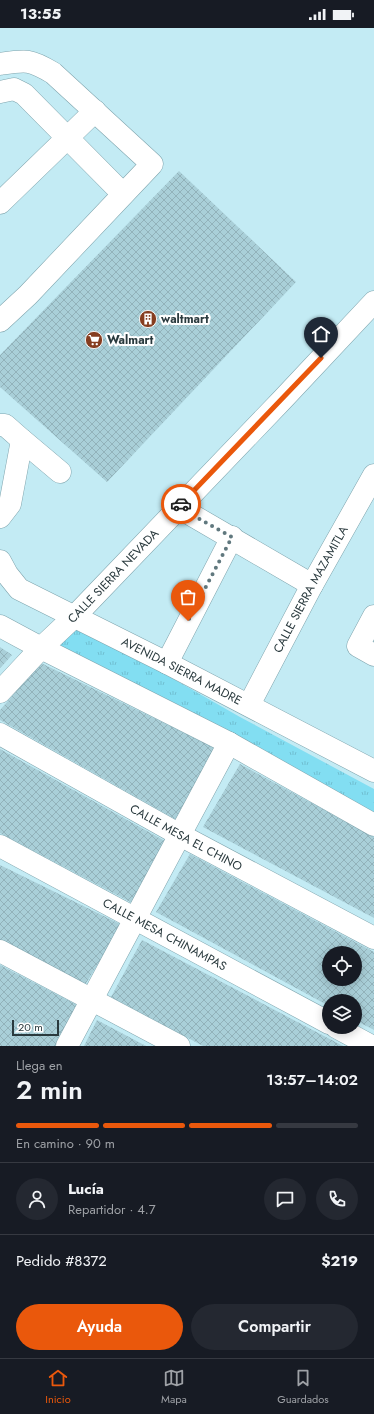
<!DOCTYPE html>
<html lang="es">
<meta charset="utf-8">
<style>
:root{--surface:#171b24;--page:#242831;--text:#f1f3f6;--muted:#9ea1a6;--line:#363941;--accent:#ea580c}
body{margin:0;font-family:Jost,sans-serif;background:var(--page);color:var(--text);height:100vh;display:flex;flex-direction:column;font-size:15px;white-space:nowrap}
*{box-sizing:border-box;margin:0}
p{font-size:13px;color:var(--muted)}
.icon{flex:none;width:22px;height:22px;fill:none;stroke:currentColor;stroke-width:2;stroke-linecap:round;stroke-linejoin:round}
.map{position:relative;height:1018px;overflow:hidden}
.drawer{display:flex;flex-direction:column;background:var(--surface);flex:1}
.drawer>*{flex:none}
.fabs{position:absolute;left:322px;top:918px;display:grid;gap:8px}
.fabs a{display:grid;place-items:center;width:40px;height:40px;border-radius:50%;background:var(--surface);box-shadow:0 2px 10px #0003;font-size:20px}
.scale{position:absolute;left:12px;bottom:10px;width:47px;box-sizing:border-box;padding-left:4px;border:2px solid #2a3a3e;border-top:0;font-size:11px;line-height:14px;white-space:nowrap;color:#2a3a3e;-webkit-text-stroke:3px #fff;paint-order:stroke}
.pin{position:absolute;display:grid;place-items:center;width:34px;height:34px;color:#fff;margin:-41px -17px;border-radius:50% 50% 50% 0;rotate:-45deg;box-shadow:0 0 4px #0007}
.pin .icon{rotate:45deg}
.courier{position:absolute;display:grid;place-items:center;width:40px;height:40px;margin:-20px;border:3px solid #ea580c;border-radius:50%;background:#fff;color:#222;box-shadow:0 1px 5px #0007}
.summary em{font-style:normal;font-weight:600}
.summary div{display:flex;flex-direction:column-reverse}
.summary{display:flex;align-items:center;justify-content:space-between;height:68px;padding:0 16px}
h1{font-size:26px;font-weight:600;line-height:30px}
.bar{display:grid;grid-template-columns:repeat(4,1fr);gap:6px 4px;align-content:center;height:48px;padding:0 16px}
.bar i{height:5px;border-radius:3px;background:var(--line)}
.bar .active{background:var(--accent)}
.bar p{grid-column:span 4}
.line{display:flex;align-items:center;gap:10px;padding:0 16px;border-top:1px solid var(--line)}
.line div{flex:1}
.round{display:grid;place-items:center;flex:none;width:42px;height:42px;border-radius:21px;background:var(--page)}
.cta{display:flex;gap:8px;margin-top:auto;padding:8px 16px}
.cta a{flex:1;height:46px;border-radius:24px;background:var(--accent);color:#fff;font-size:16px;font-weight:600;line-height:46px;text-align:center}
.cta a+a{background:var(--page);color:var(--text)}
.status{display:flex;justify-content:space-between;align-items:center;height:28px;padding:0 20px;background:var(--surface);direction:ltr}
.status svg{height:11px;fill:currentColor}
.tabs{display:flex;justify-content:space-around;align-items:center;height:56px;border-top:1px solid var(--line);background:var(--surface);font-size:11px;color:var(--muted)}
.tabs a{display:grid;justify-items:center;gap:2px}
.tabs .active{color:var(--accent)}
.map>svg:first-child{display:block}
</style>
<div class="status"><b>13:55</b><svg viewBox="0 0 49 12"><path d="M0 12V9h3v3zM5 12V6h3v6zM10 12V3h3v9zM15 12V0h3v12zM26 1h20v11H26zM47 4h2v5h-2z"/></svg></div>
<div class="map">
<svg width="374" height="1018" viewBox="0 0 374 1018">
<defs>
<pattern id="park-tufts" width="24" height="20" patternUnits="userSpaceOnUse"><rect width="24" height="20" fill="#82def2"/><path d="M3 7l-1-3M5 7V3M7 7l1-3M15 17l-1-3M17 17v-4M19 17l1-3" fill="none" stroke="#70bfd1"/></pattern>
<pattern id="building-cross-hatch" width="8" height="8" patternUnits="userSpaceOnUse"><rect width="8" height="8" fill="#a9cfd8"/><path d="M0 0l8 8M0 8l8-8" fill="none" stroke="#92b2ba"/></pattern>
</defs>
<rect width="100%" height="100%" fill="#c3ebf4"/>
<path fill="url(#park-tufts)" d="M76,592l87,53 77,44 134,72v24l-321,-166z"/>
<g fill="url(#building-cross-hatch)" fill-rule="evenodd">
<path d="M179,143l117,111 -189,200 -107,-95v-32z"/>
<path d="M0,619l12,8 -12,13z"/>
<path d="M41,635l176,86 -40,71 -177,-100v-10z"/>
<path d="M0,721l165,92 -31,63 -134,-71z"/>
<path d="M240,736l134,73v81l-171,-91z"/>
<path d="M190,826l184,98v78l-19,-10v-19h-26v5l-173,-94zM329,925h26v26h-26z"/>
<path d="M0,837l122,60 -37,60 -85,-44z"/>
<path d="M142,912l201,106h-140l-92,-49z"/>
<path d="M0,937l79,41 -24,40h-55z"/>
<path d="M97,992l49,26h-62z"/>
</g>
<g fill="none" stroke-linecap="round" stroke-linejoin="round">
<defs>
<g id="minor">
<path d="M0,36c26,-4 30,-5 53,9l99,91 -124,131 -28,26"/>
<path d="M0,64l14,-3 10,5 99,100"/>
<path d="M0,175l95,-92"/>
<path d="M0,397h5l17,15 -12,64 -10,13"/>
<path d="M22,412l38,32"/>
<path d="M178,479l134,78"/>
<path id="s1" d="M0,533l7,13 12,15 148,74 207,108"/>
<path d="M374,588l-16,30 16,9"/>
<path d="M0,598l41,22 188,95 145,82"/>
<path d="M167,635l65,-126"/>
<path id="s2" d="M0,664l41,-44 34,-32 208,-217 91,-97"/>
<path id="s3" d="M249,677l63,-120 62,-110"/>
<path id="s4" d="M0,706l180,101 194,103"/>
<path id="s5" d="M0,818l329,177"/>
<path d="M0,923l179,95"/>
<path d="M336,999l35,19"/>
<path d="M67,1018l162,-303"/>
</g>
</defs>
<use href="#minor" stroke="#7fa4ad" stroke-width="23"/>
<use href="#minor" stroke="#fff" stroke-width="22"/>
</g>
<g fill="none" stroke-linecap="round" stroke-linejoin="round">
<path stroke="#60787e" stroke-width="4" stroke-dasharray="0 7.2" d="M181,476l-3,3 54,30 -44,84"/>
<path stroke="#ea580c" stroke-width="5" d="M181,476l140,-146"/>
</g>
<defs>
<symbol id="building-disc" viewBox="-11 -11 22 22"><circle r="9.5" fill="#853d20" stroke="#fff"/><path d="M-4-6H4V6H1V3H-1V6H-4ZM-2.5-4.3h1.7v1.8h-1.7ZM.8-4.3h1.7v1.8H.8ZM-2.5-1h1.7V.8h-1.7ZM.8-1h1.7V.8H.8Z" fill="#fff"/></symbol>
<symbol id="supermarket-disc" viewBox="-11 -11 22 22"><circle r="9.5" fill="#853d20" stroke="#fff"/><path d="M-6-5.5h2.5l.6 2H6L4.5 2H-2.5L-4.4-4H-6ZM-1.5 3.2a1.3 1.3 0 1 0 .1 0ZM3 3.2a1.3 1.3 0 1 0 .1 0Z" fill="#fff"/></symbol>
</defs>
<g fill-rule="evenodd">
<use href="#building-disc" x="138" y="281" width="20" height="20"/>
<use href="#supermarket-disc" x="84" y="302" width="20" height="20"/>
</g>
<g text-anchor="middle" dominant-baseline="central" stroke-width="4" stroke-linejoin="round" paint-order="stroke">
<g font-size="12" font-weight="bold" fill="#2a3a3e" stroke="#fff" text-anchor="start">
<text x="161" y="291">waltmart</text>
<text x="107" y="312">Walmart</text>
</g>
<g font-size="12" fill="#2a3a3e" stroke="#fff">
<text stroke="none"><textPath href="#s2" startOffset="162">CALLE SIERRA NEVADA</textPath></text>
<text stroke="none"><textPath href="#s3" startOffset="131">CALLE SIERRA MAZAMITLA</textPath></text>
<text stroke="none"><textPath href="#s1" startOffset="216">AVENIDA SIERRA MADRE</textPath></text>
<text stroke="none"><textPath href="#s4" startOffset="213">CALLE MESA EL CHINO</textPath></text>
<text stroke="none"><textPath href="#s5" startOffset="187">CALLE MESA CHINAMPAS</textPath></text>
</g>
</g>
</svg>
<div class="fabs">
<a><svg class="icon" aria-label="locate" viewBox="0 0 24 24"><circle cx="12" cy="12" r="6"/><path d="M12 2v4M12 18v4M2 12h4M18 12h4"/></svg></a>
<a><svg class="icon" aria-label="layers" viewBox="0 0 24 24"><path d="M12 4l9 5-9 5-9-5zM3 14l9 5 9-5"/></svg></a>
</div>
<div class="scale">20 m</div>
<div class="pin" style="left:188px;top:593px;background:#ea580c"><svg class="icon" aria-label="bag" viewBox="0 0 24 24"><path d="M5 8h14l-1 12H6zM9 8a3 3 0 0 1 6 0"/></svg></div>
<div class="pin" style="left:321px;top:330px;background:#1f2937"><svg class="icon" aria-label="home" viewBox="0 0 24 24"><path d="M3 11l9-7 9 7M6 9v11h12V9"/></svg></div>
<div class="courier" style="left:181px;top:476px"><svg class="icon" aria-label="car" viewBox="0 0 24 24"><path d="M5 17H2v-5l4-1 3-4h7l3 4 3 1v5h-3M9 17h6M6 11h13"/><circle cx="7" cy="17" r="2"/><circle cx="17" cy="17" r="2"/></svg></div>
</div>
<section class="drawer">
<div class="summary"><div><h1>2 min</h1><p>Llega en</p></div><em>13:57–14:02</em></div>
<div class="bar"><i class="active"></i><i class="active"></i><i class="active"></i><i></i><p>En camino · 90 m</p></div>
<div class="line" style="height:72px"><a class="round"><svg class="icon" aria-label="person" viewBox="0 0 24 24"><circle cx="12" cy="8" r="4"/><path d="M4 21q1-7 8-7t8 7"/></svg></a><div><b>Lucía</b><p>Repartidor · 4.7</p></div><a class="round"><svg class="icon" aria-label="chat" viewBox="0 0 24 24"><path d="M4 5h16v11H9l-5 4z"/></svg></a><a class="round"><svg class="icon" aria-label="phone" viewBox="0 0 24 24"><path d="M5 4h4l2 5-3 2q2 4 5 5l2-3 5 2v4C11 20 4 13 5 4z"/></svg></a></div>
<div class="line" style="height:52px"><div>Pedido #8372</div><b>$219</b></div>
<div class="cta"><a>Ayuda</a><a>Compartir</a></div>
</section>
<nav class="tabs">
<a class="active"><svg class="icon" aria-label="home" viewBox="0 0 24 24"><path d="M3 11l9-7 9 7M6 9v11h12V9"/></svg>Inicio</a>
<a><svg class="icon" aria-label="map" viewBox="0 0 24 24"><path d="M3 6l6-2 6 2 6-2v14l-6 2-6-2-6 2zM9 4v14M15 6v14"/></svg>Mapa</a>
<a><svg class="icon" aria-label="saved" viewBox="0 0 24 24"><path d="M7 4h10v16l-5-4-5 4z"/></svg>Guardados</a>
</nav>
